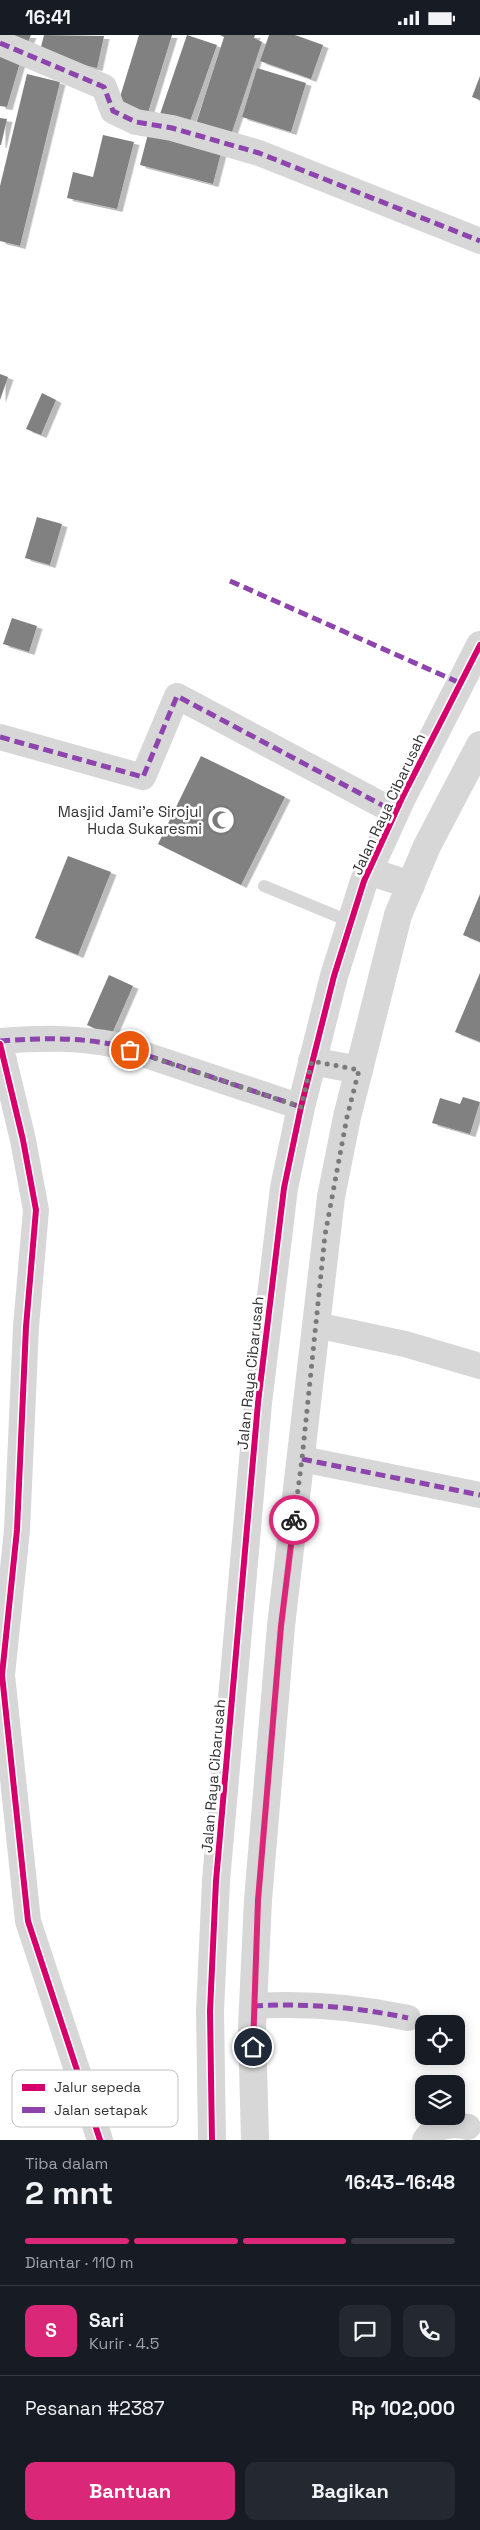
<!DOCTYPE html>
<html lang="id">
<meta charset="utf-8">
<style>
:root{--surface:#171b24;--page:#242831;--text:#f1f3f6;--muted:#9ea1a6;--line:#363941;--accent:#db2777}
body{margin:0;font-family:"Space Grotesk",sans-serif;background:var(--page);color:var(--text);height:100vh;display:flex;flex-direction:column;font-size:19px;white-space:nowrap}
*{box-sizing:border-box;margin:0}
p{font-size:16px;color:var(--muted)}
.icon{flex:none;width:28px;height:28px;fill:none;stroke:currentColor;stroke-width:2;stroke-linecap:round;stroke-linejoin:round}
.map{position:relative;height:2105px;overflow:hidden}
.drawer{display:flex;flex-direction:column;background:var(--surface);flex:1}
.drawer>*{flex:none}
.tools{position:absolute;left:415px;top:1980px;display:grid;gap:10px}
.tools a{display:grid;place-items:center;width:50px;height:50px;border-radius:10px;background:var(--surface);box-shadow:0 2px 12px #0003;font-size:25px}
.pin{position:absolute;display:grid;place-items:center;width:42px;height:42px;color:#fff;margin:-21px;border:2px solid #fff;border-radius:50%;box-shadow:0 1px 5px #0007}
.courier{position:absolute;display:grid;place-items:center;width:50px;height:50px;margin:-25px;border:4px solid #db2777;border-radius:50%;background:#fff;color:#222;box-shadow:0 1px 6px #0007}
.head em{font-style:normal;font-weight:700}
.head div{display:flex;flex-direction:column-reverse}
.head{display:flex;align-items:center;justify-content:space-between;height:85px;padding:0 25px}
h1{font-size:32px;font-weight:700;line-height:38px}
.bar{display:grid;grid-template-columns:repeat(4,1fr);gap:8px 5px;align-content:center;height:60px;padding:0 25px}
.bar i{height:6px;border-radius:4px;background:var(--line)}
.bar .selected{background:var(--accent)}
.bar p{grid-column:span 4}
.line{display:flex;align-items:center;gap:12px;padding:0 25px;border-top:1px solid var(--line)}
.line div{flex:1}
.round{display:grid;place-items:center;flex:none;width:52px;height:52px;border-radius:10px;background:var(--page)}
.action{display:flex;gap:10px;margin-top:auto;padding:10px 25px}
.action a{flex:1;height:58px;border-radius:10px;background:var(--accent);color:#fff;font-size:20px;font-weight:700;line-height:58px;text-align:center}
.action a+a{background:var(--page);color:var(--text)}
.status{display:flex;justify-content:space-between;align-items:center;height:35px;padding:0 25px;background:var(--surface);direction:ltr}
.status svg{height:14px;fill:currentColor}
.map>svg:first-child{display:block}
</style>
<div class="status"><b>16:41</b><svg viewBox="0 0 49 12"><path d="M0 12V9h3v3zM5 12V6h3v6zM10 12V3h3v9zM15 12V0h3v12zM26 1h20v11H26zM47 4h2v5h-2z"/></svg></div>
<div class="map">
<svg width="480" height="2105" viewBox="0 0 480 2105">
<defs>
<filter id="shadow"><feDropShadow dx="5.5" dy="3" stdDeviation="0" flood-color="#0004"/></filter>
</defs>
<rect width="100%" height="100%" fill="#fff"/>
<g fill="#818181" filter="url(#shadow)">
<path d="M0,0h31l-5,12z"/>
<path d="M44,0l60,1 -7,32 -58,-13z"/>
<path d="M139,0h33l-26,84 -30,-9z"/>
<path d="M187,0l30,10 -30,85 -29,-10z"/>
<path d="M220,0h35l-1,3 8,4 -32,96 -35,-11 29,-90z"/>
<path d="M269,0h26l28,10 -12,34 -51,-18z"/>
<path d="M0,18l21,6 -14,48 -7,-1z"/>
<path d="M257,33l49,15 -15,49 -49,-15z"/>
<path d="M27,39l33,8 -40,164 -20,-5v-55z"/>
<path d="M480,41v24l-8,-3z"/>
<path d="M0,83l7,1 -6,26h-1z"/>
<path d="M149,95l73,19 -9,35 -73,-19z"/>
<path d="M103,100l31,7 -17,67 -50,-11 6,-26 20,5z"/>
<path d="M0,339l8,3 -8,23z"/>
<path d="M42,358l14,7 -15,35 -15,-6z"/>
<path d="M37,482l25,7 -12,41 -25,-7z"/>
<path d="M12,583l25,8 -8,26 -26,-8z"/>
<path d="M201,721l84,41 -44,88 -83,-41z"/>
<path d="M68,821l43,16 -33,83 -43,-17z"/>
<path d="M480,859v48l-17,-7z"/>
<path d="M480,938v69l-25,-10z"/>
<path d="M109,940l24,11 -22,50 -24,-11z"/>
<path d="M463,1062l17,5 -10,32 -38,-11 8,-25 20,6z"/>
</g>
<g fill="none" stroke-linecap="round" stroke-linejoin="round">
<path stroke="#d7d7d7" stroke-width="12" d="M264,851l87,36"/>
<g stroke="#d7d7d7" stroke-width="26">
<path d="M0,8l104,44 9,24 23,11 36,6 87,25 221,88"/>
<path d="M0,702l143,40 34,-81 218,116"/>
<path d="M0,1006c40,-3 77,-4 116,4l185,62"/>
<path d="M0,1009l23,96 13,70 -10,117 -9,203 -15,145 26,246 72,219"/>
<path d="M316,1290l89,19 75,22"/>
<path d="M302,1424l178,36"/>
<path d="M253,1971c52,-3 104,1 155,12"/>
<path d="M425,2105c10,-15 26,-17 43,-13"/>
</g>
<g stroke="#d7d7d7" stroke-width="28">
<path d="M368,836l43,14"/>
<path d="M312,1026l47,9"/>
<path d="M212,2105l-2,-129 6,-130 42,-478 26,-215 17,-81 33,-131 30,-95 38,-83 78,-153"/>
<path d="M255,2105l-3,-112 6,-128 23,-274 50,-429 16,-80 51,-202 29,-69 53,-101"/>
</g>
<g stroke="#8e44ad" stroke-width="5" stroke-dasharray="10 5" stroke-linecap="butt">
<path d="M0,8l104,44 9,24 23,11 36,6 87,25 221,88"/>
<path d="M230,546l230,102"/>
<path d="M0,702l143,40 34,-81 218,116"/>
<path d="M0,1006c40,-3 77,-4 116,4l185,62"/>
<path d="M302,1424l178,36"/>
<path d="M253,1971c52,-3 104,1 155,12"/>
</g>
<defs>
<g id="cycleway">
<path d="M0,1009l23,96 13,70 -10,117 -9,203 -15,145 26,246 72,219"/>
<path d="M212,2105l-2,-129 6,-130 42,-478 26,-215 17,-81 33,-131 30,-95 38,-83 78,-153"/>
</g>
</defs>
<use href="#cycleway" stroke="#fff" stroke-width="9"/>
<use href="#cycleway" stroke="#d6006c" stroke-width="6"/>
</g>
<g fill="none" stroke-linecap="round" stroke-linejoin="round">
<path stroke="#7a7a7a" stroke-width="5" stroke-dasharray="0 9" d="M130,1015l171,57 11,-46 47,9 -12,47 -22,118 -23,224 -8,61"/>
<path stroke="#db2777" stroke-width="6" d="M253,2012l5,-147 23,-274 13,-106"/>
</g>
<defs>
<symbol id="mosque-ring" viewBox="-11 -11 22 22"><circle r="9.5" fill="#fff" stroke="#7a7a7a" stroke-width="1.5"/><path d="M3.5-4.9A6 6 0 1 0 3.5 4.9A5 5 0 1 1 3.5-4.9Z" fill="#7a7a7a"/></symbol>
</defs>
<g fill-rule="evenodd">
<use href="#mosque-ring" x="205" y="769" width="32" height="32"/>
</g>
<g text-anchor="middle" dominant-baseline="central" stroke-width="5" stroke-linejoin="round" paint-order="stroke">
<g font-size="15" fill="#333" stroke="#fff">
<text transform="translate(388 769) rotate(-65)">Jalan Raya Cibarusah</text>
<text transform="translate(250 1338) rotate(-84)">Jalan Raya Cibarusah</text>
<text transform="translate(213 1741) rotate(-85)">Jalan Raya Cibarusah</text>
</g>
<g font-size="15" fill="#333" stroke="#fff" text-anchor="end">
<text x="202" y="776">Masjid Jami'e Sirojul<tspan x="202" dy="17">Huda Sukaresmi</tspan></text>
</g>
</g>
<rect x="12" y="2035" width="166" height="57" rx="8" fill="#fff" stroke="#c2c2c2" stroke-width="1"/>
<rect x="22" y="2049" width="23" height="7" fill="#d6006c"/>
<rect x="22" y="2072" width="23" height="6" fill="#8e44ad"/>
<g font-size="14" fill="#333">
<text x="54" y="2057">Jalur sepeda</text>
<text x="54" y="2080">Jalan setapak</text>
</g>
</svg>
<div class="tools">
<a><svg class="icon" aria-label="locate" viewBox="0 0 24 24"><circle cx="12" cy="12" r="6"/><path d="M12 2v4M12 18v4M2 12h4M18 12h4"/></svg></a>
<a><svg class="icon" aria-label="layers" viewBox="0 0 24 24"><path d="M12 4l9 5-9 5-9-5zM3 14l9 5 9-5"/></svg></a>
</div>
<div class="pin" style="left:130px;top:1015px;background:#ea580c"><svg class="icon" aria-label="bag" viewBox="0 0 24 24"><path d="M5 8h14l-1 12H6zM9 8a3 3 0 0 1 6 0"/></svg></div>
<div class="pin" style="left:253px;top:2012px;background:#1f2937"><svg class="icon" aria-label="home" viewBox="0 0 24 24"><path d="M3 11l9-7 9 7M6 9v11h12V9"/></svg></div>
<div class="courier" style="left:294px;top:1485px"><svg class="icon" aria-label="bike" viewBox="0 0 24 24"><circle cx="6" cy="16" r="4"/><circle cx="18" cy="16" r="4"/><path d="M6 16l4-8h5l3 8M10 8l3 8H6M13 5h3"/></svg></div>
</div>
<section class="drawer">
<div class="head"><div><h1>2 mnt</h1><p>Tiba dalam</p></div><em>16:43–16:48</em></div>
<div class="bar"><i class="selected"></i><i class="selected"></i><i class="selected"></i><i></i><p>Diantar · 110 m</p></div>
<div class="line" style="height:90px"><b class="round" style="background:var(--accent);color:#fff">S</b><div><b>Sari</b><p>Kurir · 4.5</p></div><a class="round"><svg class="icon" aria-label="chat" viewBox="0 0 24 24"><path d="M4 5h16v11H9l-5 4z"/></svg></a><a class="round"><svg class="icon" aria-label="phone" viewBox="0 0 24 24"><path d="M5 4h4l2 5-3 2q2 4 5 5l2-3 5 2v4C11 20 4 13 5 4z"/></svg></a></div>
<div class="line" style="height:65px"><div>Pesanan #2387</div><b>Rp 102,000</b></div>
<div class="action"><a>Bantuan</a><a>Bagikan</a></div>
</section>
